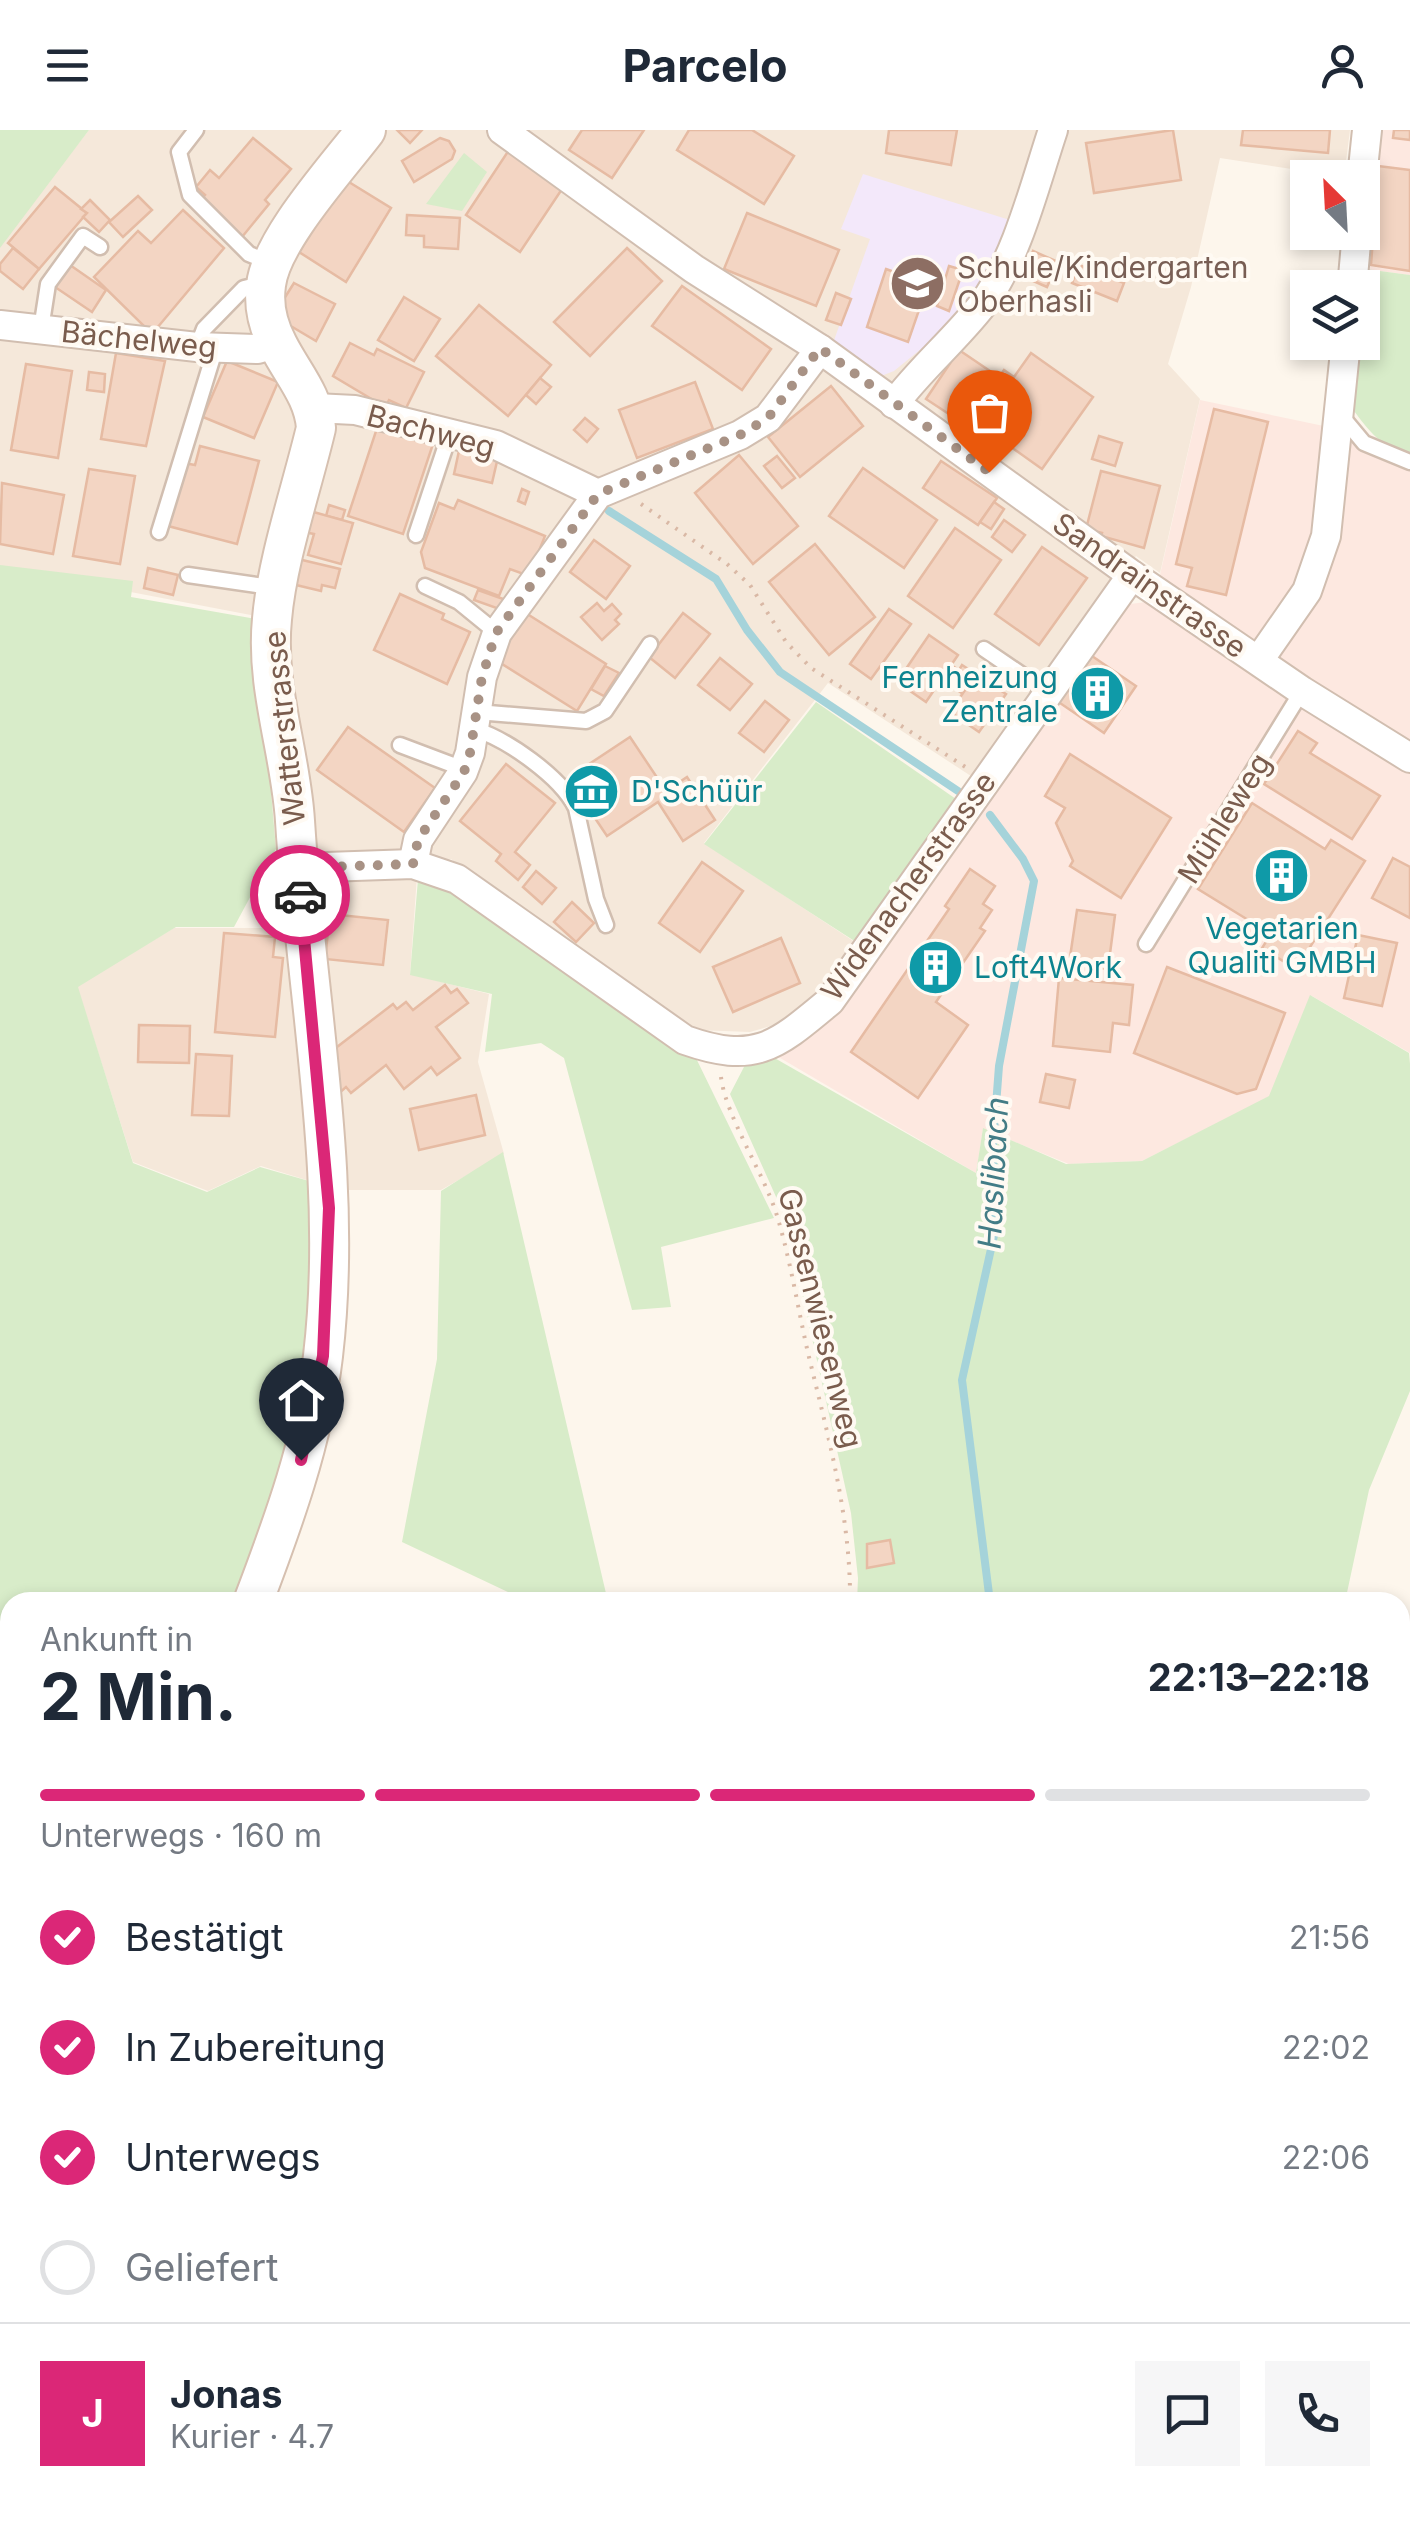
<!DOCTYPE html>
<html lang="de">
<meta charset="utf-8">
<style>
:root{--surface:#fff;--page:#f6f6f7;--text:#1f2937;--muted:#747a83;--line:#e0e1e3;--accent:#db2777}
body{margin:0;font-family:Inter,sans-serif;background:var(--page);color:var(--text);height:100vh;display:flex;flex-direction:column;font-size:38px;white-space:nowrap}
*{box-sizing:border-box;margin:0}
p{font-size:32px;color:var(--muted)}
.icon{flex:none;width:55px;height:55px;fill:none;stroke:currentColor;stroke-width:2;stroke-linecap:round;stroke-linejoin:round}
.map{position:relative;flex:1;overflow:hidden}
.drawer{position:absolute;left:0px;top:1462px;width:1410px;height:932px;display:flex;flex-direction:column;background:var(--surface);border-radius:30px 30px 0 0;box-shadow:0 5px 15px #0003}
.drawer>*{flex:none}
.needle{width:65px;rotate:336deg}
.fabs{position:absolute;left:1290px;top:30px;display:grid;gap:20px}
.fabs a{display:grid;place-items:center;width:90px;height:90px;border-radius:0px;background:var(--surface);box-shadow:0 5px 15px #0003;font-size:50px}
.pin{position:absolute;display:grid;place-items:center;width:85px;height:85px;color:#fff;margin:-102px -42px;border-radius:50% 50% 50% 0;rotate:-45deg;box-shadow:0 0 10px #0007}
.pin .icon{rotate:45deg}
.courier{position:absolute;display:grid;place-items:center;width:100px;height:100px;margin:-50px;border:8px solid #db2777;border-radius:50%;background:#fff;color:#222;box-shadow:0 2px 12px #0007}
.overview em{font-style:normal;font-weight:700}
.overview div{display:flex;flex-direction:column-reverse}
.overview{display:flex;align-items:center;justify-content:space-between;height:170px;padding:0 40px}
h1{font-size:65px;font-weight:700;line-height:75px}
.bar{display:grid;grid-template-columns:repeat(4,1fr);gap:15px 10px;align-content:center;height:120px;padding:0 40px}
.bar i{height:12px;border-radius:8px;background:var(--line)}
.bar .on{background:var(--accent)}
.bar p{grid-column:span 4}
.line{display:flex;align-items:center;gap:25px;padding:0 40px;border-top:2px solid var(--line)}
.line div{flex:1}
.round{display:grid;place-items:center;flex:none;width:105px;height:105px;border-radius:0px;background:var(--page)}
ol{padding:0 40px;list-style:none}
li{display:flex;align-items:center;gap:30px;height:110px}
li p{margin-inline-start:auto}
li .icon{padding:10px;border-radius:50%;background:var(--accent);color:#fff;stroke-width:4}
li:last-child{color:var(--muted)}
li i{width:55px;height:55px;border:5px solid var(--line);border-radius:50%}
header{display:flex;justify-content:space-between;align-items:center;height:130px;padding:0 40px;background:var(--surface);font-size:45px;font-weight:700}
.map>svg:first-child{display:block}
</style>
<header><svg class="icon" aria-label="menu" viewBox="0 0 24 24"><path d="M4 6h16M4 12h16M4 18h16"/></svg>Parcelo<svg class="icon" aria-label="person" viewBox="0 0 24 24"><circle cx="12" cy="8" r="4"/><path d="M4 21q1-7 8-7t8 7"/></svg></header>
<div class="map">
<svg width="1410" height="2394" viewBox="0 0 1410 2394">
<rect width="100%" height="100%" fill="#fdf6ec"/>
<path fill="#f5e8da" d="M89,0h1261l-6,47 -124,-19 -29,129 -23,77 32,35 -40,174 -24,-17 -165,220 -143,-93 -124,160 151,99 -31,47 -39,33 -35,10 -53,-2 -118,-69 -128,-102 -34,17 -7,98 79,20 -11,68 26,92 -63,36h-102l-78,-24 -53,25 -75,-29 -56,-176 97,-58h128l-30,-309 -272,-52v-323z"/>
<g fill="#fde8e0">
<path d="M1376,0h34v145l-45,-6z"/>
<path d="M1200,270l210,44v609l-98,-57 -42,101 -128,64 -73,3 -86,-35 -7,44 -201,-118 51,-31 296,-419 32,-4z"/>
</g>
<path fill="#efe9e4" d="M728,2385h179l4,9h-178z"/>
<path fill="#f3e8fa" d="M863,44l150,47 -22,50 -38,52 -59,48 -13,5 -14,-5 -35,-25 38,-107 -29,-10z"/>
<g fill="#d8ecc9">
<path d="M0,0h89l-89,118z"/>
<path d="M464,23l23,19 -25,39 -36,-7z"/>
<path d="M1365,139l45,6v178c-30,-3 -45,-28 -62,-50l8,-60 6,-1z"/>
<path d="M0,435l133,16 -2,16 125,22 20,230 -42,78h-58l-98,60 55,176 74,29 53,-25 49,14c1,38 5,78 2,116 -8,108 -38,204 -74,305h-227v37l-10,-6z"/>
<path d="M816,572l140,97 -100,143 -152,-98z"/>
<path d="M418,749l37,10 238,163 81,166 -113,29 10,60 -39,3 -68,-252 -23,-15 -56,9 7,-58 -82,-19z"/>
<path d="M1310,865l99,58 1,11v327l-41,99 -24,112h-488l1,-24 -7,-65 -66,-296 -55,-123 15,-29 26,-9 205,117 7,-45 83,36 76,-3 127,-65z"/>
<path d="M503,1022l105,450h-79l-127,-60 35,-183 4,-168z"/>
<path d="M0,1688l10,6v169l-10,-6z"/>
</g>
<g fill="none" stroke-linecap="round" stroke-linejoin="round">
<g stroke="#a5d3da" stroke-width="8">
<path d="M609,381l107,68 31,51 33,42 178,119"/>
<path d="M990,685l33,44 11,22 -35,185 -6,79 2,86 -33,149 28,222"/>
<path d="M1400,1971l10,12"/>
</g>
</g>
<g fill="#f3d5c3" stroke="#e6bba3" stroke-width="2.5">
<path d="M397,0h25l-12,13z"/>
<path d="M582,0h62l-32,48 -43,-28z"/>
<path d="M689,0h63l42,26 -30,48 -87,-54z"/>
<path d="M889,0h68l-6,35 -65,-12z"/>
<path d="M1173,0l8,50 -87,13 -8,-50z"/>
<path d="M1243,0h87l-2,23 -87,-8z"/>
<path d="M1394,0h16v10l-17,-2z"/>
<path d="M253,8l38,31 -26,31 4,4 -27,33 -42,-36 5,-6 -9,-8 14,-17 9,8z"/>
<path d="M440,8l9,3 6,10 -3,8 -38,23 -12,-21z"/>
<path d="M509,20l55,36 -44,66 -54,-37z"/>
<path d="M1378,36l32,4v101l-39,-6z"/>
<path d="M344,49l47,29 -45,74 -47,-30z"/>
<path d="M55,57l32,26 -48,56 -31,-26z"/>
<path d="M138,66l14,14 -29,27 -14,-15z"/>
<path d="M90,70l20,20 -11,12 -16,-15 4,-4 -6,-4z"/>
<path d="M183,80l41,38 -72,86 -58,-57 44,-46 13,12z"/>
<path d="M747,83l92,37 -23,56 -92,-37z"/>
<path d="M407,85l53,3 -2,31 -34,-2v-11l-18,-1z"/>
<path d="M13,118l26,21 -16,20 -23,-18v-7z"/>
<path d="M627,118l35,33 -72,75 -36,-34z"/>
<path d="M1033,121l25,11 -11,25 -25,-11z"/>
<path d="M70,135l36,25 -14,22 -37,-25z"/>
<path d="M1079,135l45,18 -7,18 -45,-18z"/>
<path d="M949,136l14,4 -14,41 -12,-5z"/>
<path d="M886,139l42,15 -20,58 -41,-15z"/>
<path d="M294,153l41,21 -19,37 -27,-16 -7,-23z"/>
<path d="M682,156l89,63 -29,41 -90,-64z"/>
<path d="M836,163l15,6 -10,26 -15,-5z"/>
<path d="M404,167l36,22 -26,42 -36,-21z"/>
<path d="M479,175l72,60 -43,51 -72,-60z"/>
<path d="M350,213l24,12 3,-6 47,23 -18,36 -17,-8 -4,7 -52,-31z"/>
<path d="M959,220l37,25 -11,16 -5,-3 -22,32 -32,-21z"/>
<path d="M116,223l49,8 -19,85 -45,-7z"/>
<path d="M1031,223l62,44 -51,72 -72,-51 34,-48 10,7z"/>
<path d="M227,231l51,21 -24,56 -51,-21z"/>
<path d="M26,234l46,7 -14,87 -47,-8z"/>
<path d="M89,242l16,2 -1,18 -17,-2z"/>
<path d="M540,248l11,9 -15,17 -10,-9z"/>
<path d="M695,252l18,47 -76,29 -18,-48z"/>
<path d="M831,256l32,40 -63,51 -32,-40z"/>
<path d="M1214,279l54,13 -42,173 -39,-9 5,-18 -16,-4z"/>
<path d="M585,288l13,11 -11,13 -13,-12z"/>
<path d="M378,295l55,19 -30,90 -55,-18z"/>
<path d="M1099,306l23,7 -7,23 -23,-7z"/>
<path d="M200,316l59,15 -22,83 -69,-18 16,-63 11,2z"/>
<path d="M460,316l38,11 -6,26 -38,-9z"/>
<path d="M739,325l59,71 -45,38 -58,-71z"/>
<path d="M777,326l18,22 -13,10 -18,-22z"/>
<path d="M941,331l56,37 -19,27 -55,-37z"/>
<path d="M863,338l74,52 -33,48 -75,-52z"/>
<path d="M89,339l46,7 -15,88 -47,-8z"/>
<path d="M1101,341l59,15 -16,62 -43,-12 1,-3 -16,-4z"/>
<path d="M2,353l62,12 -11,59 -53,-10z"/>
<path d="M522,359l7,3 -4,12 -7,-3z"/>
<path d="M458,370l87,36 -16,40 -19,-7 -11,27 -74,-28 -4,-16 18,-49 15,6z"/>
<path d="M994,372l10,7 -13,20 -11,-7z"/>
<path d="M329,375l16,5 -3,10 -16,-4z"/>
<path d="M310,381l43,12 -12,41 -33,-9 6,-21 -10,-2z"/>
<path d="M1004,390l21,15 -13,17 -20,-15z"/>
<path d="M955,398l46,32 -48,68 -45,-32z"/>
<path d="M594,410l36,26 -24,33 -36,-27z"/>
<path d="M815,414l60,73 -46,38 -60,-73z"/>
<path d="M1042,417l45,31 -48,67 -44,-31z"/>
<path d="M298,429l42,10 -5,19 -13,-3 -1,6 -29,-7z"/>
<path d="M148,438l30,7 -5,20 -29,-7z"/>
<path d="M478,460l28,10 -4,10 -28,-10z"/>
<path d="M400,464l44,20 -2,5 28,13 -23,52 -73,-34z"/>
<path d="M597,473l7,8 8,-7 9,10 -6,6 4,4 -17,16 -21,-23z"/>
<path d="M889,479l22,15 -40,55 -21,-15z"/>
<path d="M521,480l85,54 -29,47 -86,-54z"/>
<path d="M683,483l27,21 -35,44 -26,-21z"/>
<path d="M929,505l29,20 -32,47 -29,-20z"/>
<path d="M1089,524l47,32 -32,47 -47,-32z"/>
<path d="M720,528l32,26 -22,26 -32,-25z"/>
<path d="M951,535l8,5 3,-5 14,9 -13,20 -13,-9 -3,5 -9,-6z"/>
<path d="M605,536l14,7 -15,23 -13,-7z"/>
<path d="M976,544l30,20 -27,38 -29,-20z"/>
<path d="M765,571l24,19 -25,32 -25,-19z"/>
<path d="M348,597l87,61 -31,44 -87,-62z"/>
<path d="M1298,601l19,12 -7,10 70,43 -28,43 -88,-55z"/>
<path d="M630,607l36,54 21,-14 28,43 -32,21 -25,-39 -51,34 -39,-58z"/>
<path d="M1070,624l101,64 -50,80 -51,-32 3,-5 -17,-38 9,-15 -20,-12z"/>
<path d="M506,634l49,39 -40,49 15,13 -12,15 -22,-19 5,-7 -41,-33z"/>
<path d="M1252,673l73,46 6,-9 34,21 -69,108 -34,-21 9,-14 -73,-45z"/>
<path d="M1393,728l17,9v51l-38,-20z"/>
<path d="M702,732l41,29 -43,61 -41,-29z"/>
<path d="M970,739l25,17 -12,18 9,6 -12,18 5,3 -49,71 32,23 -50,73 -67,-46 98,-143 -4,-3z"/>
<path d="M536,741l20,17 -14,16 -19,-17z"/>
<path d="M572,772l22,21 -18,19 -22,-20z"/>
<path d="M1077,780l38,5 -7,54 -39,-5z"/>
<path d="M330,784l58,6 -5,45 -58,-6z"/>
<path d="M224,803l51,4 -2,20 10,1 -8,79 -60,-5z"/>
<path d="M1358,805l39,8 -15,63 -38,-8z"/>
<path d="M781,808l19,45 -67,29 -20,-45z"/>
<path d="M1167,837l118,46 -29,76 -19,5 -103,-41z"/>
<path d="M1059,848l74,7 -4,40 -16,-2 -3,29 -57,-6z"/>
<path d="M445,855l6,8 6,-4 11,14 -32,24 24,31 -23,17 -6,-8 -27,22 -18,-24 -35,28 -5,-6 -8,7 -14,-37 69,-53 4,5 9,-7 7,8z"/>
<path d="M139,895l51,1 -1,37 -51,-1z"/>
<path d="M196,924l36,2 -3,60 -37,-1z"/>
<path d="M1046,944l29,6 -6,28 -29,-6z"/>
<path d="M476,965l9,40 -66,15 -9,-41z"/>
<path d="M890,1410l4,23 -27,5v-24z"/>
</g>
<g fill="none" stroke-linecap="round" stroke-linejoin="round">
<defs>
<g id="lane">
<path d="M196,0l-17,22 11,43 59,59 22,9"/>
<path d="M41,199l7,-45 35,-48 17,11"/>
<path d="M197,217l7,-18 40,-41 17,-4"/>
<path d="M1339,283l25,30 46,19"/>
<path d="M159,402l57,-185"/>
<path d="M416,405l34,-102"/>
<path d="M188,445l89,13"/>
<path d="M425,456l34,16 38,31"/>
<path d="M984,519l63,43"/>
<path d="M477,582l109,9 19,-10 45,-67"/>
<path d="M474,599c33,10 87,48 102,79l20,91 10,26"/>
<path d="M400,615l53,20 10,7"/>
<path d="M1146,814l156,-253"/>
</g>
<g id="street">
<path d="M502,0l192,139 126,80 312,226 170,116 108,67"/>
<path d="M1362,48l5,-48"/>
<path d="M1352,158l5,-56"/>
<path d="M0,195l197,22 61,2 19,-6"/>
<path d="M894,274c27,-36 62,-65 89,-100 34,-46 52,-120 70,-174"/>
<path d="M315,278l40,2 141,35 102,49"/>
<path d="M1259,530l48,-69 19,-55 20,-194"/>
<path d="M413,734l5,-24 45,-68 7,-19 12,-76 15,-44 101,-139 142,-59 28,-17 52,-69"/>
<path d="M297,738l116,-4 44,15 228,161c71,25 91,6 145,-39l302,-426"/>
<path d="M919,2385l3,9"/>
</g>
<g id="secondary">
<path d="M253,1472c30,-79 60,-161 70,-246 21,-177 -17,-358 -28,-535 -4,-67 -30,-134 -23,-202 5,-59 30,-132 44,-191 -2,-32 -24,-55 -38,-83 -10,-19 -15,-39 -12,-60 5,-45 72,-118 100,-155"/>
<path d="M0,2156l10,-28"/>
</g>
</defs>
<use href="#lane" stroke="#d1beb0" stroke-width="19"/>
<use href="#street" stroke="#d1beb0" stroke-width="32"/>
<use href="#secondary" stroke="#d6c0b0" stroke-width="42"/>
<g stroke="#d9b8a5" stroke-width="4" stroke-dasharray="2.5 8" stroke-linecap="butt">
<path d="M641,374l86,60 23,21 36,57 25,26 156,100"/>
<path d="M721,947c5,41 44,97 57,142 13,44 20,90 30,134 20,83 43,165 42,249"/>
<path d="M0,1510l10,6"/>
<path d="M1400,1940l10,-15"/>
<path d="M1400,2018l10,6"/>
<path d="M1400,2334l10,9"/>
</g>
<use href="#lane" stroke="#fff" stroke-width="14"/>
<use href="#street" stroke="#fff" stroke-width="28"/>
<use href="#secondary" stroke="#fff" stroke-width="38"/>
<defs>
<g id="rail">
<path d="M1400,1814l10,-9"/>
<path d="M0,2215l10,2"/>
</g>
</defs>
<use href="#rail" stroke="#b9a8c9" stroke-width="11"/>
<use href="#rail" stroke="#fffaf3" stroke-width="8" stroke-dasharray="22" stroke-linecap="butt"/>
</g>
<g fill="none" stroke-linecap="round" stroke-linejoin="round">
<path stroke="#a89285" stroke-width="10" stroke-dasharray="0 18" d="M300,765l-3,-27 116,-4 5,-24 46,-68 6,-19 12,-76 14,-44 102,-139 142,-59 28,-17 52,-70 169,124"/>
<path stroke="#db2777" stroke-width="12" d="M300,765l29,313 -6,148 -22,104"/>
</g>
<defs>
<symbol id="school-disc" viewBox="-11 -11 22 22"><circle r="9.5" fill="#8d6e63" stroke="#fffaf3"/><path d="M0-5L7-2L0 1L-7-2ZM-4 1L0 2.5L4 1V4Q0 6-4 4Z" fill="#fff"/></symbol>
<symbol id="building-disc" viewBox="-11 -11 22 22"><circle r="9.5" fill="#0f9aa8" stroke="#fffaf3"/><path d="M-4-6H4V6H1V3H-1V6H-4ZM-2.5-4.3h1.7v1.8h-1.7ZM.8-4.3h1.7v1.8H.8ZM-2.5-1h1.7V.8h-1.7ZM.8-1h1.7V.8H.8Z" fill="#fff"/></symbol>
<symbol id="museum-disc" viewBox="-11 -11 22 22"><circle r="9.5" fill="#0f9aa8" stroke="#fffaf3"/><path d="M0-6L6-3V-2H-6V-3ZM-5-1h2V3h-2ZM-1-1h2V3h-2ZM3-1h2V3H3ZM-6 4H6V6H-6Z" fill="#fff"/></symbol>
</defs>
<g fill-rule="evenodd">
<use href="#school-disc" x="886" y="122" width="63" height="63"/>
<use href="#building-disc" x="1066" y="532" width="63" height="63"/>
<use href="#museum-disc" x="560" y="630" width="63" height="63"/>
<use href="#building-disc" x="1250" y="714" width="63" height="63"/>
<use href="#building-disc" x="904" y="806" width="63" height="63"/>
</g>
<g text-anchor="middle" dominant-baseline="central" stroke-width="8" stroke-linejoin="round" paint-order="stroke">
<g font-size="30" fill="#785e54" stroke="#fffaf3" text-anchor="start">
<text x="957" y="137">Schule/Kindergarten<tspan x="957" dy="34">Oberhasli</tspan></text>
</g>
<g font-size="30" fill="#7a5c4d" stroke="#fffaf3">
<text transform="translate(139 209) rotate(6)">Bächelweg</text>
<text transform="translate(431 301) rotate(15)">Bachweg</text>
<text transform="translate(1150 455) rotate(35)">Sandrainstrasse</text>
<text transform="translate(284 598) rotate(-96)">Watterstrasse</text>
<text transform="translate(1224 688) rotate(-58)">Mühleweg</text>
<text transform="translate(908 756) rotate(-54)">Widenacherstrasse</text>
<text transform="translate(821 1188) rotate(76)">Gassenwiesenweg</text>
</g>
<g font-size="30" fill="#0d838f" stroke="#fffaf3" text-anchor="start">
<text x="1058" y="547" text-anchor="end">Fernheizung<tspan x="1058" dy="34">Zentrale</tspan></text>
<text x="631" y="661">D'Schüür</text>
<text x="1282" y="798" text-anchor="middle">Vegetarien<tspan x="1282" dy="34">Qualiti GMBH</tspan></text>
<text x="974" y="837">Loft4Work</text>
</g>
<g font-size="32" font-style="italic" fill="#437c86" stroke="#fffaf3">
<text transform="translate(993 1043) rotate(-87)">Haslibach</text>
</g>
</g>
</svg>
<div class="fabs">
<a><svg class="needle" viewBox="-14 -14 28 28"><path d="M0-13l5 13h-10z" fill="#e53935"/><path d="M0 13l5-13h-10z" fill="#747a83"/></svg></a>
<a><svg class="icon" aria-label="layers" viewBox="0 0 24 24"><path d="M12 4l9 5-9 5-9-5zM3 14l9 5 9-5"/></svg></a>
</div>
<div class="pin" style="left:989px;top:342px;background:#ea580c"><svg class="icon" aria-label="bag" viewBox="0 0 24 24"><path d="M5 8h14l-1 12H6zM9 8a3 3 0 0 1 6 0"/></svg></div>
<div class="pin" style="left:301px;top:1330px;background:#1f2937"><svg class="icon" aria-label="home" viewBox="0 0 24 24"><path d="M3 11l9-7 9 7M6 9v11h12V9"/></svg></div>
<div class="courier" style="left:300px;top:765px"><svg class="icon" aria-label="car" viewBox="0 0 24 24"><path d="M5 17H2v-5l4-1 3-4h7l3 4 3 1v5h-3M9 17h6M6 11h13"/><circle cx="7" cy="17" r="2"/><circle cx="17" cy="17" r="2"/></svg></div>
<section class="drawer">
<div class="overview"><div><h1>2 Min.</h1><p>Ankunft in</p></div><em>22:13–22:18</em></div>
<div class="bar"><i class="on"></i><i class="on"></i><i class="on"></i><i></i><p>Unterwegs · 160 m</p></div>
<ol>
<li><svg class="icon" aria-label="check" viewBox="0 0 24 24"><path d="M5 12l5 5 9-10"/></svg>Bestätigt<p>21:56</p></li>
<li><svg class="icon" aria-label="check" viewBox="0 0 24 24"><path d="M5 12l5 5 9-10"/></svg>In Zubereitung<p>22:02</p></li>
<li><svg class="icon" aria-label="check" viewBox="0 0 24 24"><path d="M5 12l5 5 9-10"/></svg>Unterwegs<p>22:06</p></li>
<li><i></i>Geliefert</li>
</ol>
<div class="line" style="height:180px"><b class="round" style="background:var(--accent);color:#fff">J</b><div><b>Jonas</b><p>Kurier · 4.7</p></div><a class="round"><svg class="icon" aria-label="chat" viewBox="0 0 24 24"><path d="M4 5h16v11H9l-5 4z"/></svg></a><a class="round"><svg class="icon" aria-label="phone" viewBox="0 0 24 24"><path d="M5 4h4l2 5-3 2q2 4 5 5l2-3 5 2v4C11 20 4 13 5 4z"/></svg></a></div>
</section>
</div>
